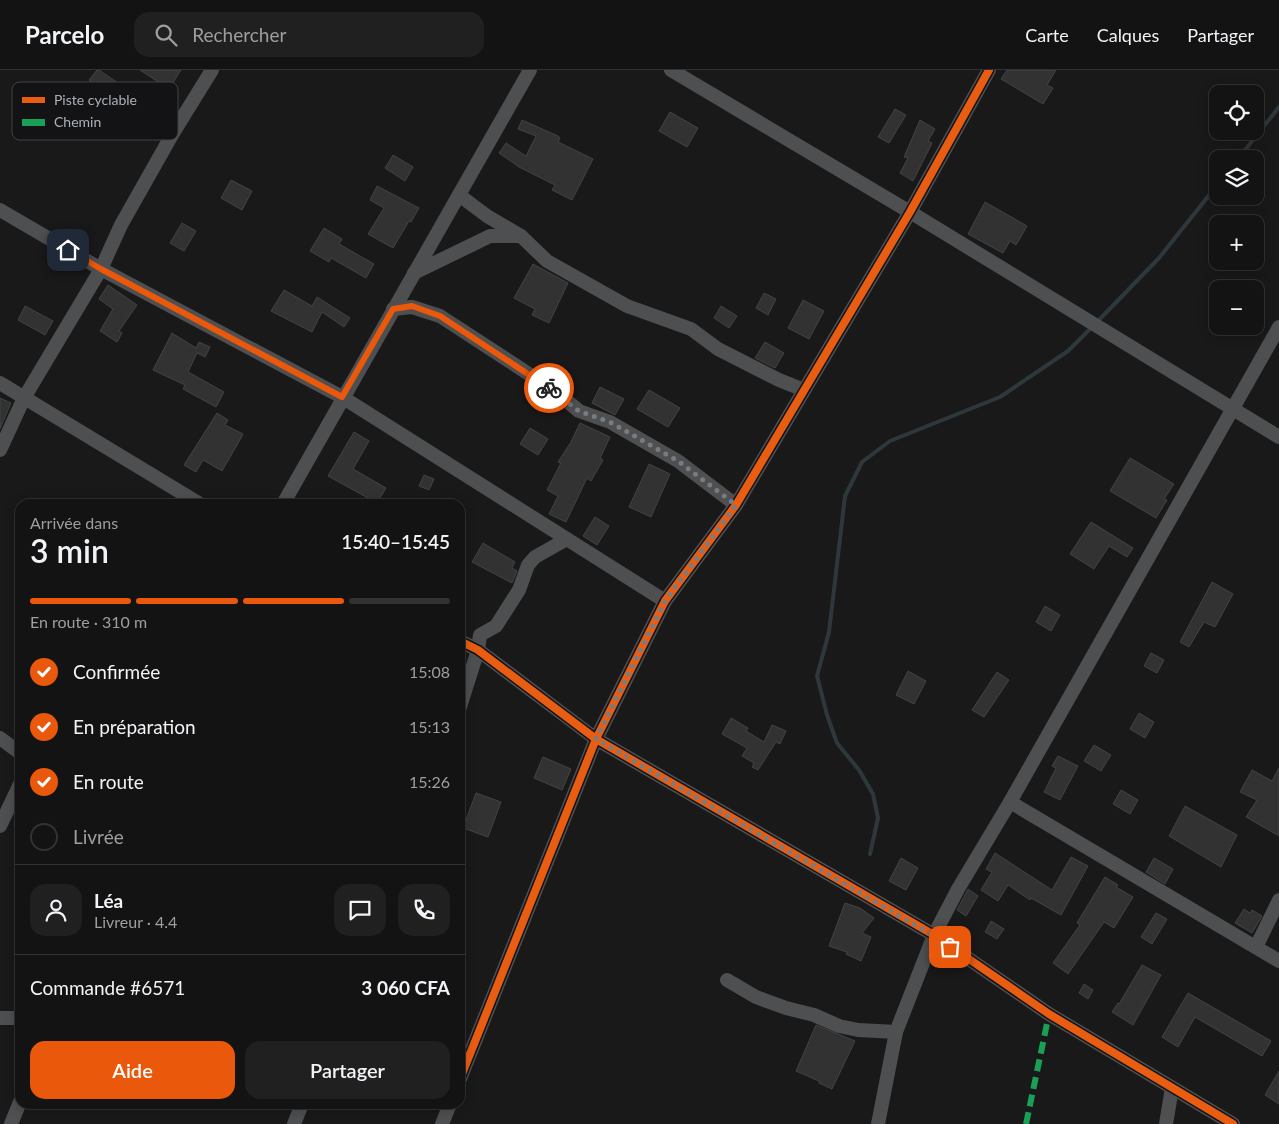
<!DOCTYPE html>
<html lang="fr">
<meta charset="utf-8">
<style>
:root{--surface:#131313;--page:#202021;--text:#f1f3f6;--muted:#9d9ea0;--line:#323233;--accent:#ea580c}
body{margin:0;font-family:Lato,sans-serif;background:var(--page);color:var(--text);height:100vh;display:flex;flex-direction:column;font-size:19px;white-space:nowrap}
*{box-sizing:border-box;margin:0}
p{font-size:16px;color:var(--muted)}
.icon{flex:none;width:28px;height:28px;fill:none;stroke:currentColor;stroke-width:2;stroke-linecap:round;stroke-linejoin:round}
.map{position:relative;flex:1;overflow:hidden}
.panel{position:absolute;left:15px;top:429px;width:450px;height:610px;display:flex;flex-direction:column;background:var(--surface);border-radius:15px;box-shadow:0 2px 12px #0003,0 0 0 1px var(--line)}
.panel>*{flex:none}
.controls{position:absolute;left:1209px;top:15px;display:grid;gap:10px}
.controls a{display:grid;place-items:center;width:55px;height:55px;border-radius:10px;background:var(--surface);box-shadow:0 2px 12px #0003,0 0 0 1px var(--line);font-size:25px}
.pin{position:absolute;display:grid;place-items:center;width:42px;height:42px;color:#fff;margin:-21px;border-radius:10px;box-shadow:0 2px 8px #0006}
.courier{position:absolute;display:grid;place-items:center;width:50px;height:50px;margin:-25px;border:4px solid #ea580c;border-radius:50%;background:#fff;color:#222;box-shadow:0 1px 6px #0007}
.head em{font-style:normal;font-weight:600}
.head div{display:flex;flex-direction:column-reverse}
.head{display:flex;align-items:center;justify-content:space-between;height:85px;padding:0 15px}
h1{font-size:32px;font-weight:600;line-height:38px}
.bar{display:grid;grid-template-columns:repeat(4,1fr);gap:8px 5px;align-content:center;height:60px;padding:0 15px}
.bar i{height:6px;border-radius:4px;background:var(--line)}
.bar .current{background:var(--accent)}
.bar p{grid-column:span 4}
.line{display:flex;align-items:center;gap:12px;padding:0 15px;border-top:1px solid var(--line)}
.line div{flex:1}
.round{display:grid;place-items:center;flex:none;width:52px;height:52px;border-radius:15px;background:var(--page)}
ol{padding:0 15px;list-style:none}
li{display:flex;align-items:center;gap:15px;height:55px}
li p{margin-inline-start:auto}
li .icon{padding:5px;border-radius:50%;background:var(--accent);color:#fff;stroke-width:4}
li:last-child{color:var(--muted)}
li i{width:28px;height:28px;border:2px solid var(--line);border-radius:50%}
.cta{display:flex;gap:10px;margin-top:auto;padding:10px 15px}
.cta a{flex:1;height:58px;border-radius:15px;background:var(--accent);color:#fff;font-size:20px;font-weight:600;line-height:58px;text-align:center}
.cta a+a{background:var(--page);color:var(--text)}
header{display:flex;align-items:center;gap:30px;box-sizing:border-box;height:70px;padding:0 25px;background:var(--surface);border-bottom:1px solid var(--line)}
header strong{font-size:24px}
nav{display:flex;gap:28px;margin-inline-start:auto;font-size:18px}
.search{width:350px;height:45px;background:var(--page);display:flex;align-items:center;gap:12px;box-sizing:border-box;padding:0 18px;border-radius:15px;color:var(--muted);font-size:19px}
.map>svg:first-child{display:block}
</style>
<header>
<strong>Parcelo</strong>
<div class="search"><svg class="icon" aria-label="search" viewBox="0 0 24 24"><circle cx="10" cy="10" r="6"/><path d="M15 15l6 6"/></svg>Rechercher</div>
<nav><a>Carte</a><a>Calques</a><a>Partager</a></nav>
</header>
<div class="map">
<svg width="1279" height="1054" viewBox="0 0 1279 1054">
<rect width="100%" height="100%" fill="#191919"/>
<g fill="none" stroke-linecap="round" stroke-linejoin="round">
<g stroke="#2e383c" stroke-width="4">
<path d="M1238,89l41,-52"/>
<path d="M1097,252l62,-64 59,-74"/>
<path d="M870,784l8,-36 -5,-24 -14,-24 -22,-27 -10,-28 -10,-39 12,-44 16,-136 17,-34 28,-21 110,-44 68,-46 24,-24"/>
</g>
</g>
<g fill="#323233" stroke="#414345">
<path d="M97,0h2l38,26 -8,11 -40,-27z"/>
<path d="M140,0h41l-12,19z"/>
<path d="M1007,0h49l-9,15 6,3 -10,16 -42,-25z"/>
<path d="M895,39l11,6 -17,28 -11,-6z"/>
<path d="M670,42l28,16 -11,19 -28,-16z"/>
<path d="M522,50l36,16 2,2 -2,4 35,17 -21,41 -20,-10 3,-5 -36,-18 -20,-14 7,-10 20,13 10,-20 -18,-7z"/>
<path d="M920,50l15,9 -7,12 4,2 -19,38 -13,-8 8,-15 -4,-1z"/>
<path d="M393,85l20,12 -8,14 -20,-13z"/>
<path d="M231,110l21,11 -10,19 -21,-12z"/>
<path d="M377,116l42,22 -8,14 -2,-1 -16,27 -25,-14 16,-26 -14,-8z"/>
<path d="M985,132l42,24 -11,19 -6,-4 -7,12 -35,-19z"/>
<path d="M182,153l14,8 -12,20 -14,-8z"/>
<path d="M324,158l18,11 -3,5 35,20 -8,14 -35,-20 -2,4 -19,-11z"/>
<path d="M533,194l35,19 -19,40 -17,-8 3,-6 -21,-11z"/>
<path d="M108,215l29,20 -18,26 3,2 -5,9 -17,-11 13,-22 -14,-10z"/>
<path d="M284,220l28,16 5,-9 33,21 -6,9 -22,-15 -10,20 -41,-21z"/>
<path d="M764,223l12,6 -8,16 -12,-7z"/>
<path d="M803,230l21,11 -15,28 -21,-11z"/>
<path d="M25,236l28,15 -8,14 -27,-15z"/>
<path d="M721,236l16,10 -8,12 -15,-10z"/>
<path d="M172,263l24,15 3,-6 11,5 -5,10 -8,-4 -9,19 36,20 -8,15 -33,-18 2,-4 -32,-15z"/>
<path d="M765,272l19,11 -9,15 -20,-10z"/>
<path d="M600,317l24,12 -9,16 -23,-12z"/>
<path d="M649,320l31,18 -12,19 -31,-18z"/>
<path d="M0,328l11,5 -11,26z"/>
<path d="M217,343l11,7 -3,5 18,9 -2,4 -19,33 -19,-11 -7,12 -12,-7z"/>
<path d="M580,353l30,14 -10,21 3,2 -12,21 -4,-3 -21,44 -17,-8 9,-18 -11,-6 14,-27 -3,-1 13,-20z"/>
<path d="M530,358l18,11 -10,16 -18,-11z"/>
<path d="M354,362l15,9 -16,28 33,19 -9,15 -49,-27z"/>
<path d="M1130,388l44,26 -10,15 3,1 -11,18 -46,-27z"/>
<path d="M649,394l21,10 -19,43 -22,-10z"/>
<path d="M424,405l10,4 -5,11 -10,-4z"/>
<path d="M595,447l14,9 -12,19 -14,-9z"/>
<path d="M1091,452l42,26 -6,9 -18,-11 -15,23 -24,-15z"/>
<path d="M483,473l32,19 -3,6 5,3 -5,12 -40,-21z"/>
<path d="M1212,512l21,12 -18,33 -11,-5 -15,25 -9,-5z"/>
<path d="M1045,536l15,9 -9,16 -15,-9z"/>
<path d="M1151,583l13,7 -7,13 -13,-7z"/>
<path d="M908,601l18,10 -12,23 -18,-9z"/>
<path d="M997,602l12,8 -25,37 -12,-7z"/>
<path d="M1139,643l15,9 -9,16 -15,-9z"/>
<path d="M731,648l17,10 -2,3 18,11 8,-17 14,6 -6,13 -4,-2 -18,28 -6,-3 2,-4 -12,-7 5,-8 -25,-14z"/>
<path d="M1094,675l17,10 -10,16 -17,-10z"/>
<path d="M1058,686l20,10 -18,34 -16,-8 12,-24 -4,-2z"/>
<path d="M543,687l28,12 -9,21 -28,-12z"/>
<path d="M1279,698v68l-33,-19 11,-17 -17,-8 12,-22 20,11z"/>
<path d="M1121,720l17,10 -8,14 -17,-10z"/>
<path d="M476,723l25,9 -13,35 -25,-9z"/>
<path d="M1185,736l52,29 -16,32 -52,-31z"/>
<path d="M995,783l57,37 19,-33 17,9 -27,49 -30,-17 -1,2 -22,-15 -10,16 -17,-11 11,-18 -6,-3z"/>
<path d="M901,788l17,10 -12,22 -17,-9z"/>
<path d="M1154,788l19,11 -8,15 -19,-12z"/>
<path d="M1105,807l13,8 -2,2 17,10 -19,31 -10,-6 -36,52 -15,-11 27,-38 -3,-2z"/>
<path d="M968,819l10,7 -12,20 -9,-6z"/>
<path d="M845,833l15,5 14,10 -12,15 9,4 -10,24 -15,-7 1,-2 -18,-6z"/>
<path d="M1244,839l6,4 2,-3 10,6 -10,17 -17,-10z"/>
<path d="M1156,843l11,6 -15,25 -11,-7z"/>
<path d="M991,851l13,8 -7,10 -12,-7z"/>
<path d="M1142,895l19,10 -28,50 -21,-13 6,-9 1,1z"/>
<path d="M1084,914l9,6 -5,9 -9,-6z"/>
<path d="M1188,923l83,48 -9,15 -67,-39 -17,30 -16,-10z"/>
<path d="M816,955l39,16 -23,48 -13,-6v-2l-23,-10z"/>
<path d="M1279,1001v33l-14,-9z"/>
</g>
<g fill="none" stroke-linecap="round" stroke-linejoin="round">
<g stroke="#4d4f51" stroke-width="14">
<path d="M671,0l239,142 369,225"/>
<path d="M459,125l28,21 34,20 26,25 80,45 64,23 27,20 61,31 25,10"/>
<path d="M0,140l101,59 241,128 323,204"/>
<path d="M414,203l76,-37h31"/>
<path d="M393,239l19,-2 28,9 115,75 24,20 31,11 68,39 58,44"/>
<path d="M0,313l200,121"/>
<path d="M0,380l24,-52 77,-129 20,-44 52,-92 39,-63"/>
<path d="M283,434l247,-434"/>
<path d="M460,571l18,9 118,89 338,196 115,79 184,110"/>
<path d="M460,637l18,-57 2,-15 16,-9 23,-36 9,-25 7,-8 32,-18"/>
<path d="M0,668l20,15"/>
<path d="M1010,732l269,-475"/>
<path d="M0,756l20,-42"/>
<path d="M1256,877l23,-47"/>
<path d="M727,910l29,17 30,11 28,7 25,11 19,4 38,2"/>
<path d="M0,948h20"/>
<path d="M460,1009l136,-340 69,-138 71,-96 174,-293 79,-142"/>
<path d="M11,1054l9,-22"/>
<path d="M294,1054l8,-20"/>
<path d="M442,1054l8,-20"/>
<path d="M878,1054l18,-92 38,-97 24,-46 52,-87 269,159"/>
<path d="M1166,1054l6,-36"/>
</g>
<path stroke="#1a9f57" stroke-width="6" stroke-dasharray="12 6" stroke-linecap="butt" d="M1026,1054l23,-110"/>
<defs>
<g id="cycleway">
<path d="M460,571l18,9 118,89 338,196 115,79 184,110"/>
<path d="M460,1009l136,-340 69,-138 71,-96 174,-293 79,-142"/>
</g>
</defs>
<use href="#cycleway" stroke="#131315" stroke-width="11"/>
<use href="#cycleway" stroke="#e95d12" stroke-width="8"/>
</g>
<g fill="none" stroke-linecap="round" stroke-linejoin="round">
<path stroke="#787c81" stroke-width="5" stroke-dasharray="0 9" d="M549,318l30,23 31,11 68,39 58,44 -71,96 -69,138 338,197 16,11"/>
<path stroke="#ea580c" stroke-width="6" d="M68,180l33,19 241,128 51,-88 19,-3 28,10 109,72"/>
</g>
<rect x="12" y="12" width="166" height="58" rx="8" fill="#131315" stroke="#414246" stroke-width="1"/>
<rect x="22" y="27" width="23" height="6" fill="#e95d12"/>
<rect x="22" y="49" width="23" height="7" fill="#1a9f57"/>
<g font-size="14" fill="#abb1b9">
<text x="54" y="35">Piste cyclable</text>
<text x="54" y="57">Chemin</text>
</g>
</svg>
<div class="controls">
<a><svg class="icon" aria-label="locate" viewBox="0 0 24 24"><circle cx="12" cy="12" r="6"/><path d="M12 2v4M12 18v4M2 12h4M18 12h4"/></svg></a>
<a><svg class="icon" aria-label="layers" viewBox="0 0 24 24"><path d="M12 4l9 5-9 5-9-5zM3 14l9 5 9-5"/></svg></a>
<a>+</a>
<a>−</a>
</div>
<div class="pin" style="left:950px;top:877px;background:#ea580c"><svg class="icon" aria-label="bag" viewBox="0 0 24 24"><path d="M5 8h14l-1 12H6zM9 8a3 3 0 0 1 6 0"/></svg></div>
<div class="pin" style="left:68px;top:180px;background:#1f2937"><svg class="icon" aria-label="home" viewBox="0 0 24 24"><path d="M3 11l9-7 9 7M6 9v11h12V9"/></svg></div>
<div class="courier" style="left:549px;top:318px"><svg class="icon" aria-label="bike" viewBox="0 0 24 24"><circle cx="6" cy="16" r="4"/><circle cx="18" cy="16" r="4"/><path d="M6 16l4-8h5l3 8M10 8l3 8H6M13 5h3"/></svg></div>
<section class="panel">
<div class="head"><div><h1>3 min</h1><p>Arrivée dans</p></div><em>15:40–15:45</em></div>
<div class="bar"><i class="current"></i><i class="current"></i><i class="current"></i><i></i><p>En route · 310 m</p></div>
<ol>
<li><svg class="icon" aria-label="check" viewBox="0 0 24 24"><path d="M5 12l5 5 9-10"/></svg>Confirmée<p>15:08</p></li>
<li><svg class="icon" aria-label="check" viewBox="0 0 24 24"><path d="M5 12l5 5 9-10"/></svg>En préparation<p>15:13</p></li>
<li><svg class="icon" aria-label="check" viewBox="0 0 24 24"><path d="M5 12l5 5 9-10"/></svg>En route<p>15:26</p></li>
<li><i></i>Livrée</li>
</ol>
<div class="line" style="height:90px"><a class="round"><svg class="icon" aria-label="person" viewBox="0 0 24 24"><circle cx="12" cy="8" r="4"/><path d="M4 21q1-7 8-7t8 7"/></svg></a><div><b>Léa</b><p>Livreur · 4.4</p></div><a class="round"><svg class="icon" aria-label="chat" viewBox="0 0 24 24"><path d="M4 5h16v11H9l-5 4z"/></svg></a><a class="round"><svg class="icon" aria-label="phone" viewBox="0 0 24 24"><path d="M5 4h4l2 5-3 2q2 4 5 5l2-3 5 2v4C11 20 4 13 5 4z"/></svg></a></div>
<div class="line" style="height:65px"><div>Commande #6571</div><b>3 060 CFA</b></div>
<div class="cta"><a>Aide</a><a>Partager</a></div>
</section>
</div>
